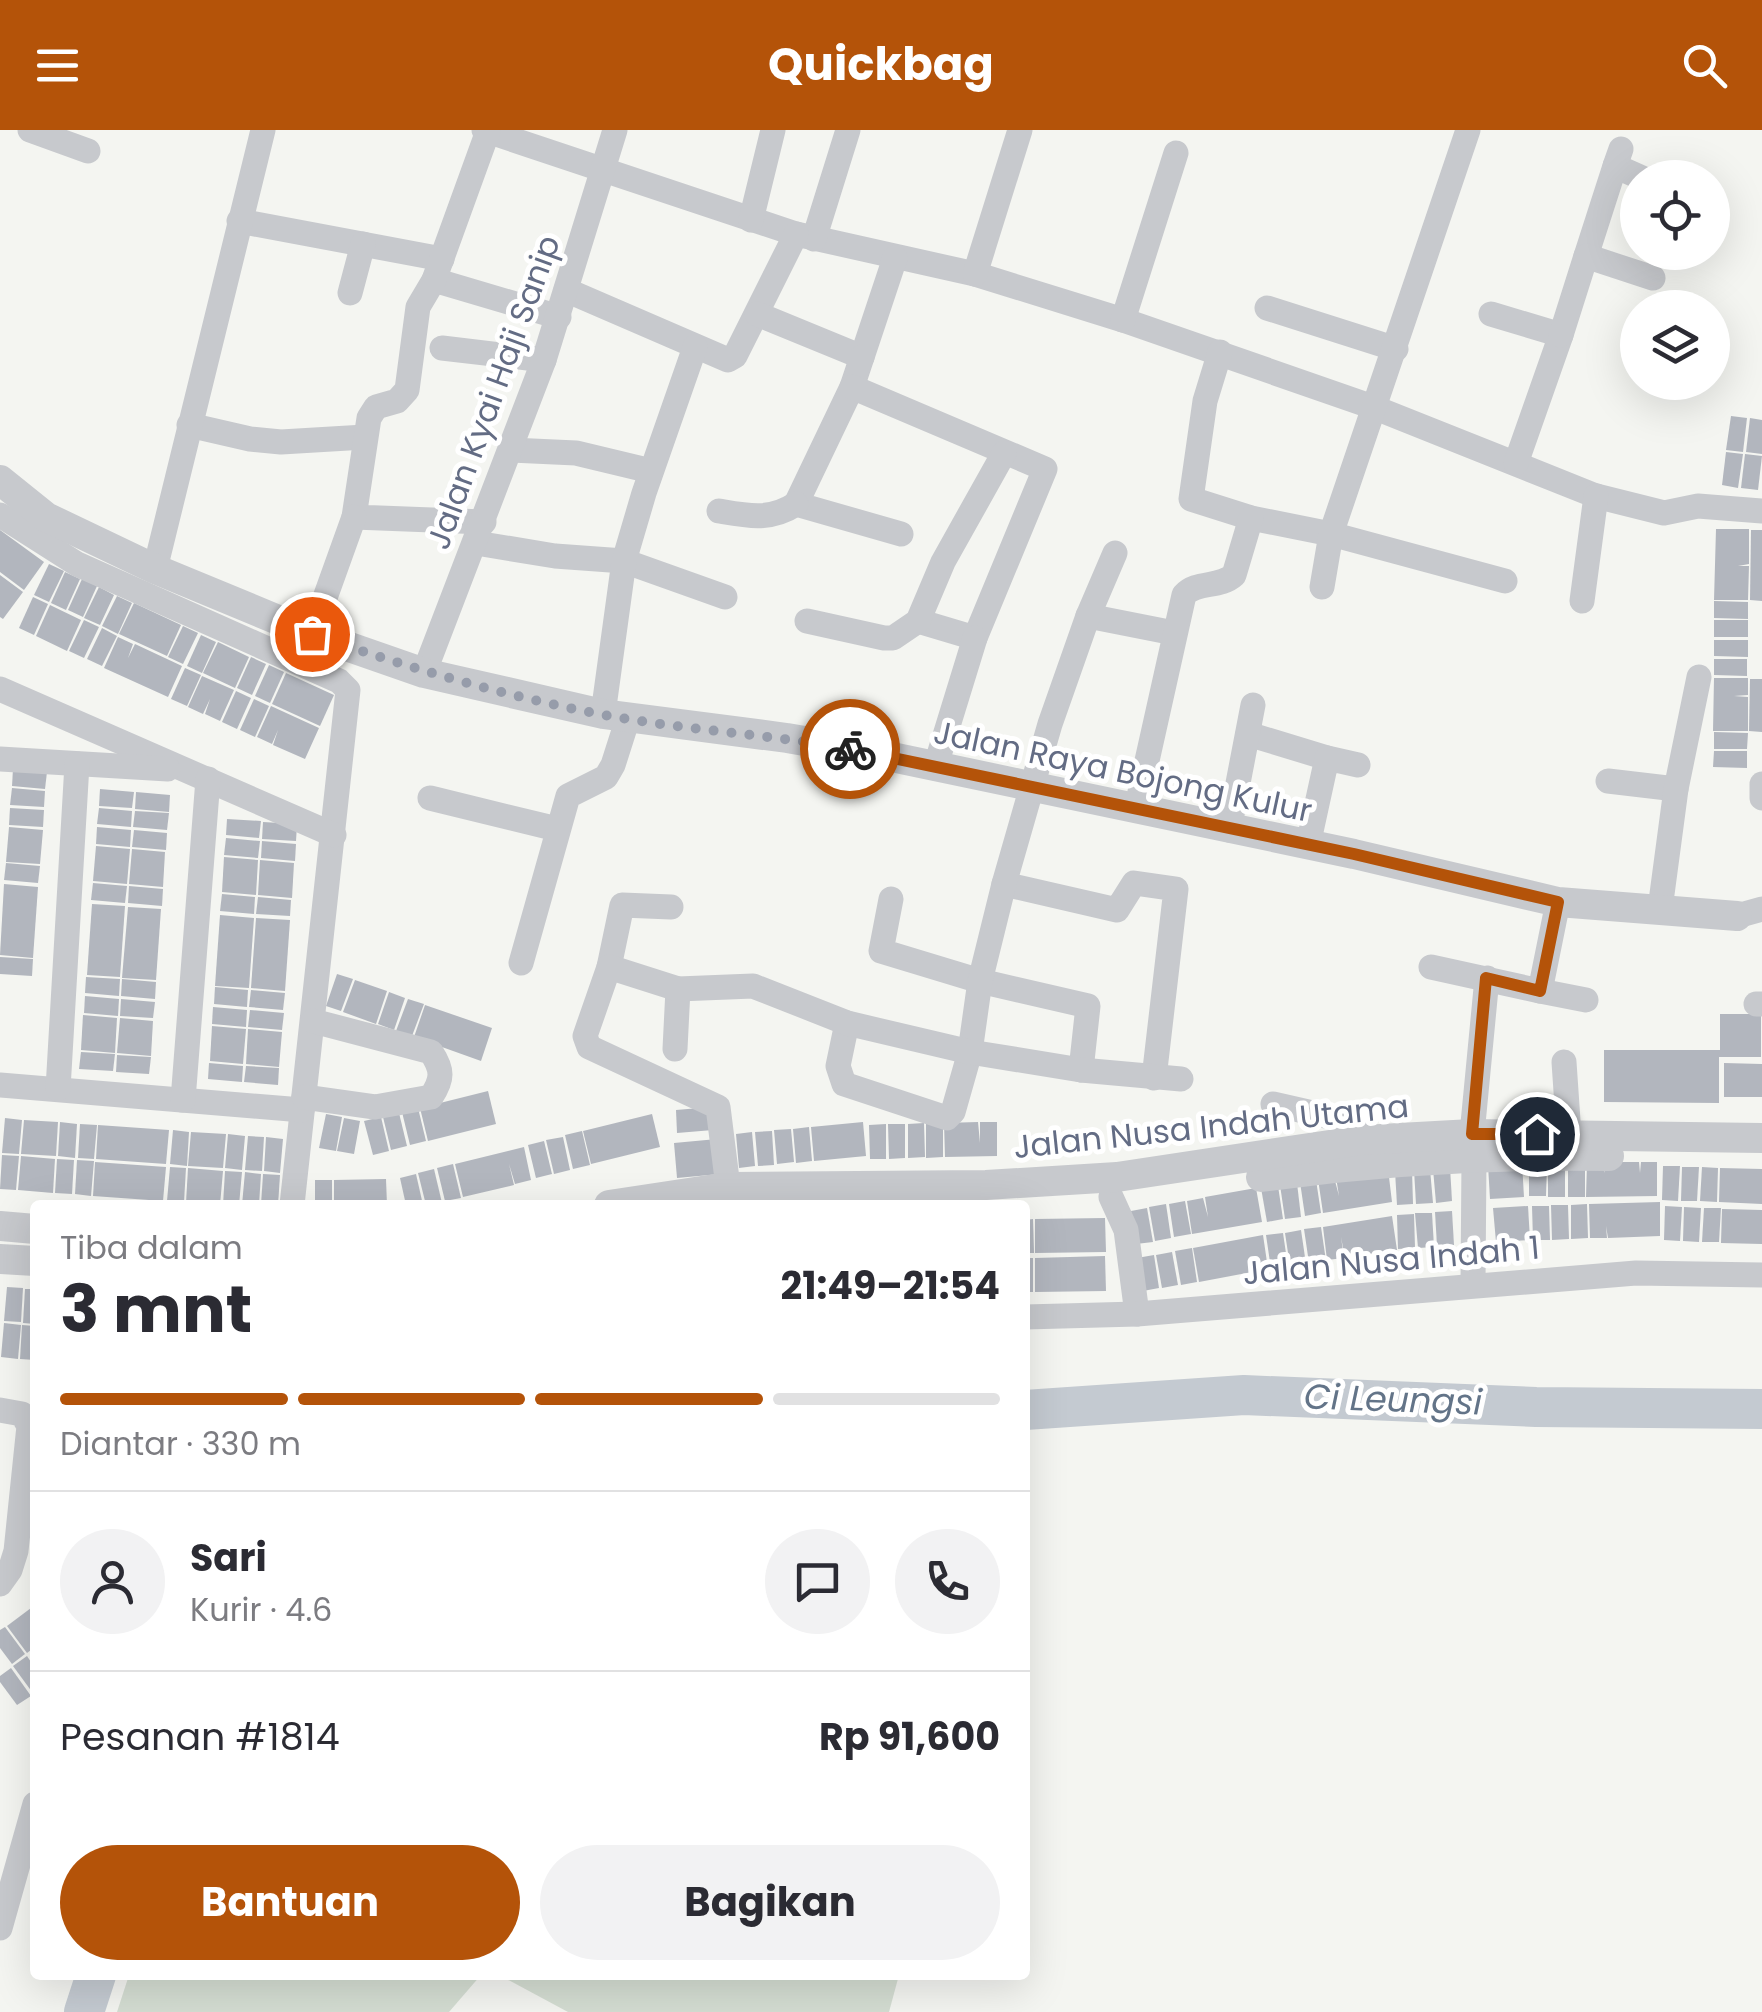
<!DOCTYPE html>
<html lang="id">
<meta charset="utf-8">
<style>
:root{--surface:#fff;--page:#f2f2f3;--text:#2b2b33;--muted:#7c7c81;--line:#e1e1e2;--accent:#b45309}
body{margin:0;font-family:Poppins,sans-serif;background:var(--page);color:var(--text);height:100vh;display:flex;flex-direction:column;font-size:38px;white-space:nowrap}
*{box-sizing:border-box;margin:0}
p{font-size:32px;color:var(--muted)}
.icon{flex:none;width:55px;height:55px;fill:none;stroke:currentColor;stroke-width:2;stroke-linecap:round;stroke-linejoin:round}
.map{position:relative;flex:1;overflow:hidden}
.panel{position:absolute;left:30px;top:1070px;width:1000px;height:780px;display:flex;flex-direction:column;background:var(--surface);border-radius:10px;box-shadow:0 10px 40px #0002}
.panel>*{flex:none}
.controls{position:absolute;left:1620px;top:30px;display:grid;gap:20px}
.controls a{display:grid;place-items:center;width:110px;height:110px;border-radius:50%;background:var(--surface);box-shadow:0 10px 40px #0002;font-size:50px}
.pin{position:absolute;display:grid;place-items:center;width:85px;height:85px;color:#fff;margin:-42px;border:5px solid #fff;border-radius:50%;box-shadow:0 2px 10px #0007}
.courier{position:absolute;display:grid;place-items:center;width:100px;height:100px;margin:-50px;border:8px solid #b45309;border-radius:50%;background:#fff;color:#222;box-shadow:0 2px 12px #0007}
.summary em{font-style:normal;font-weight:700}
.summary div{display:flex;flex-direction:column-reverse}
.summary{display:flex;align-items:center;justify-content:space-between;height:170px;padding:0 30px}
h1{font-size:65px;font-weight:700;line-height:75px}
.bar{display:grid;grid-template-columns:repeat(4,1fr);gap:15px 10px;align-content:center;height:120px;padding:0 30px}
.bar i{height:12px;border-radius:8px;background:var(--line)}
.bar .selected{background:var(--accent)}
.bar p{grid-column:span 4}
.line{display:flex;align-items:center;gap:25px;padding:0 30px;border-top:2px solid var(--line)}
.line div{flex:1}
.round{display:grid;place-items:center;flex:none;width:105px;height:105px;border-radius:52px;background:var(--page)}
.action{display:flex;gap:20px;margin-top:auto;padding:20px 30px}
.action a{flex:1;height:115px;border-radius:60px;background:var(--accent);color:#fff;font-size:40px;font-weight:700;line-height:115px;text-align:center}
.action a+a{background:var(--page);color:var(--text)}
header{display:flex;justify-content:space-between;align-items:center;height:130px;padding:0 30px;background:var(--accent);color:#fff;font-size:45px;font-weight:700}
.map>svg:first-child{display:block}
</style>
<header><svg class="icon" aria-label="menu" viewBox="0 0 24 24"><path d="M4 6h16M4 12h16M4 18h16"/></svg>Quickbag<svg class="icon" aria-label="search" viewBox="0 0 24 24"><circle cx="10" cy="10" r="6"/><path d="M15 15l6 6"/></svg></header>
<div class="map">
<svg width="1762" height="1882" viewBox="0 0 1762 1882">
<rect width="100%" height="100%" fill="#f4f5f1"/>
<g fill="#d4ddd2">
<path d="M129,1845h352l-32,37h-332z"/>
<path d="M499,1845h400l-10,37h-321z"/>
</g>
<g fill="none" stroke-linecap="round" stroke-linejoin="round">
<g stroke="#c4cad1" stroke-width="40">
<path d="M1025,1280l219,-15 292,12 226,2"/>
<path d="M84,1882l12,-37"/>
</g>
</g>
<g fill="#b2b6be">
<path d="M1731,286l16,2 -4,34 -17,-2z"/>
<path d="M1750,288l12,2v34l-16,-2z"/>
<path d="M1726,322l17,2 -5,34 -16,-3z"/>
<path d="M1745,324l17,2 -4,34 -17,-2z"/>
<path d="M1716,399h33v35l-11,2h11l-1,34h-34z"/>
<path d="M0,400l44,32 -20,28 -24,-18z"/>
<path d="M1751,400h11v71l-12,-1z"/>
<path d="M49,434l15,7 -15,31 -15,-7z"/>
<path d="M65,442l15,7 -14,31 -15,-7z"/>
<path d="M0,445l23,17 -20,27 -3,-2z"/>
<path d="M82,449l15,7 -14,31 -15,-7z"/>
<path d="M99,457l15,8 -14,30 -16,-7z"/>
<path d="M117,466l15,7 -14,31 -16,-8z"/>
<path d="M33,467l15,7 -14,31 -15,-7z"/>
<path d="M1714,471l34,1v17l-34,-1z"/>
<path d="M134,473l47,22 -14,31 -48,-22z"/>
<path d="M50,475l31,15 -14,31 -31,-15z"/>
<path d="M84,490l15,7 -15,31 -15,-7z"/>
<rect x="1714" y="490" width="34" height="17"/>
<path d="M183,496l15,7 -15,31 -15,-7z"/>
<path d="M102,498l15,8 -15,30 -15,-7z"/>
<path d="M201,505l15,7 -14,31 -15,-7z"/>
<path d="M118,507l15,7 -5,14 7,-14 47,22 -14,31 -64,-29z"/>
<path d="M1714,510h34v17l-34,-1z"/>
<path d="M218,512l31,15 -14,31 -32,-15z"/>
<path d="M251,527l15,7 -14,31 -15,-7z"/>
<path d="M1714,529h33v17l-33,-1z"/>
<path d="M269,535l15,7 -14,31 -15,-7z"/>
<path d="M185,538l16,7 -14,31 -16,-7z"/>
<path d="M286,543l48,22 -14,31 -48,-22z"/>
<path d="M202,546l32,14 -14,31 -15,-7 5,-15 -7,15 -15,-7z"/>
<path d="M1714,548h34v17l-14,1 14,1v34h-35z"/>
<path d="M1750,549h12v53l-13,-1z"/>
<path d="M236,561l15,7 -14,31 -15,-7z"/>
<path d="M254,569l15,7 -14,31 -15,-7z"/>
<path d="M271,576l48,22 -14,31 -32,-14 5,-15 -6,14 -15,-7z"/>
<path d="M1714,602l34,1 -1,16h-33z"/>
<path d="M1714,621h33v17l-34,-1z"/>
<path d="M13,639l34,3 -2,17 -33,-3z"/>
<path d="M12,658l33,3 -1,16 -34,-2z"/>
<path d="M100,659l34,3 -2,16 -33,-2z"/>
<path d="M136,662l34,3 -1,17 -34,-3z"/>
<path d="M10,678l34,2 -1,17 -34,-2z"/>
<path d="M99,678l33,3 -1,16 -34,-3z"/>
<path d="M135,681l34,2 -2,17 -34,-3z"/>
<path d="M227,689l34,2 -2,17 -33,-3z"/>
<path d="M263,692l34,2 -1,17 -34,-2z"/>
<path d="M9,697l34,3 -3,34 -34,-2z"/>
<path d="M97,697l34,3 -1,17 -34,-3z"/>
<path d="M134,700l33,3 -1,17 -34,-3z"/>
<path d="M226,708l34,3 -2,17 -34,-3z"/>
<path d="M262,711l34,3 -1,17 -34,-3z"/>
<path d="M96,716l34,3 -3,35 -34,-3z"/>
<path d="M132,719l33,3 -2,35 -34,-3z"/>
<path d="M224,727l34,3 -2,35 -34,-3z"/>
<path d="M260,730l34,3 -2,35 -34,-3z"/>
<path d="M6,733l34,3 -2,17 -34,-3z"/>
<path d="M93,753l34,3 -2,17 -34,-3z"/>
<path d="M4,754l34,3 -5,71 -33,-3z"/>
<path d="M129,756l34,3 -1,17 -34,-3z"/>
<path d="M222,764l33,3 -1,17 -34,-3z"/>
<path d="M258,767l33,3 -1,16 -34,-2z"/>
<path d="M92,774l33,2 -5,71 -33,-2z"/>
<path d="M128,777l33,2 -5,71 -34,-2z"/>
<path d="M220,785l34,3 -5,70 -34,-2z"/>
<path d="M256,788l34,2 -5,71 -34,-3z"/>
<path d="M0,827l33,2 -1,17 -32,-2z"/>
<path d="M337,844l16,5 -12,32 -15,-5z"/>
<path d="M86,847l34,2 -1,17 -34,-3z"/>
<path d="M122,849l34,3 -1,17 -34,-3z"/>
<path d="M355,850l32,11 -11,33 -33,-12z"/>
<path d="M215,857l33,3 -1,17 -33,-3z"/>
<path d="M251,860l34,3 -2,17 -34,-3z"/>
<path d="M389,862l16,6 -11,32 -16,-6z"/>
<path d="M85,866l34,3 -1,17 -34,-3z"/>
<path d="M121,869l34,3 -2,16 -33,-2z"/>
<path d="M408,869l16,5 -12,32 -16,-5z"/>
<path d="M425,875l67,23 -11,33 -67,-24z"/>
<path d="M213,877l34,3 -1,17 -34,-3z"/>
<path d="M250,880l34,3 -2,17 -34,-3z"/>
<path d="M1720,884h41v43h-42v46l-115,-1v-52h116z"/>
<path d="M83,885l34,3 -2,35 -34,-3z"/>
<path d="M120,888l33,3 -2,35 -34,-3z"/>
<path d="M212,896l34,3 -3,35 -33,-3z"/>
<path d="M248,899l34,3 -3,35 -33,-3z"/>
<path d="M81,922l34,2 -2,17 -34,-2z"/>
<path d="M117,925l34,2 -2,17 -33,-2z"/>
<path d="M209,933l34,3 -1,16 -34,-3z"/>
<path d="M1724,933l38,1v33h-38z"/>
<path d="M246,936l33,2 -1,17 -34,-3z"/>
<path d="M488,961l8,33 -68,17 -8,-33z"/>
<path d="M711,977l2,23 -36,3 -1,-23z"/>
<path d="M418,978l8,33 -16,4 -8,-33z"/>
<path d="M399,983l8,33 -16,4 -8,-33z"/>
<path d="M326,984l16,3 -6,34 -17,-3z"/>
<path d="M652,984l8,33 -69,17 -8,-33z"/>
<path d="M381,987l8,34 -16,4 -9,-34z"/>
<path d="M5,988l17,2 -3,34 -17,-1z"/>
<path d="M344,988l16,3 -6,33 -17,-3z"/>
<path d="M24,990l34,2 -2,34 -35,-2z"/>
<path d="M60,992l17,2 -2,34 -17,-2z"/>
<path d="M863,992l3,34 -52,5 -3,-34z"/>
<path d="M978,992l2,21v-21h17v34l-52,1 -1,-34z"/>
<path d="M924,993l1,34 -17,1v-34z"/>
<path d="M926,993h17v34l-17,1z"/>
<path d="M80,994l17,1 -3,34 -16,-1z"/>
<path d="M886,994v35h-16l-1,-34z"/>
<path d="M888,994h17v34l-16,1z"/>
<path d="M98,995l71,5 -3,34 -70,-5z"/>
<path d="M809,997l3,34 -16,2 -3,-34z"/>
<path d="M791,999l3,33 -17,2 -3,-34z"/>
<path d="M173,1000l16,2 -2,34 -17,-2z"/>
<path d="M582,1001l8,34 -17,4 -8,-34z"/>
<path d="M772,1001l2,34 -16,1 -3,-34z"/>
<path d="M191,1002l35,2 -3,34 -35,-2z"/>
<path d="M752,1002l3,34 -16,2 -3,-34z"/>
<path d="M228,1004l17,2 -3,34 -17,-2z"/>
<path d="M248,1006l16,1 -2,34 -17,-1z"/>
<path d="M266,1007l17,2 -3,34 -16,-2z"/>
<path d="M563,1007l7,33 -16,4 -8,-34z"/>
<path d="M717,1009l3,35 -43,4 -3,-35z"/>
<path d="M544,1011l8,33 -16,4 -8,-33z"/>
<path d="M524,1017l7,33 -16,4 -6,-20 5,21 -51,12 -8,-33z"/>
<path d="M2,1025l17,1 -3,34 -16,-1z"/>
<path d="M21,1026l34,3 -2,34 -35,-3z"/>
<path d="M57,1029l17,1 -2,34 -17,-1z"/>
<path d="M77,1030l17,1 -3,35 -16,-2z"/>
<path d="M95,1032l71,5 -3,34 -70,-5z"/>
<path d="M1529,1032h18l-1,34h-17z"/>
<rect x="1548" y="1032" width="17" height="35"/>
<rect x="1568" y="1032" width="17" height="35"/>
<path d="M1605,1032h34l1,11 1,-11h16v34l-71,1 1,-34h16l2,10z"/>
<path d="M1522,1033l2,34 -34,2 -2,-34z"/>
<path d="M453,1034l8,34 -16,3 -8,-33z"/>
<path d="M1663,1036h17l-2,35 -16,-1z"/>
<path d="M170,1037l16,1 -2,34 -17,-1z"/>
<path d="M1450,1037l2,34 -16,2 -3,-34z"/>
<path d="M1682,1037h17l-2,34h-16z"/>
<path d="M1702,1037l16,1 -1,34 -17,-1z"/>
<path d="M188,1038l35,3 -3,34 -34,-2z"/>
<path d="M1720,1038l42,1v35l-43,-2z"/>
<path d="M434,1039l8,34 -16,2 -8,-32z"/>
<path d="M1388,1039l4,33 -69,11 -5,-34 16,-2 5,19 -3,-19z"/>
<path d="M1430,1039l3,34 -17,1 -2,-34z"/>
<path d="M1412,1040l1,34 -16,1 -2,-34z"/>
<path d="M225,1041l17,1 -3,33h-16z"/>
<path d="M245,1042l16,2 -2,31h-17z"/>
<path d="M263,1044l17,1 -2,30h-17z"/>
<path d="M416,1044l7,31h-17l-6,-27z"/>
<path d="M386,1049l1,26h-53v-25z"/>
<rect x="315" y="1050" width="17" height="25"/>
<path d="M1316,1050l5,33 -16,3 -5,-34z"/>
<path d="M1297,1053l4,34 -16,2 -5,-34z"/>
<path d="M1278,1056l5,33 -16,3 -6,-34z"/>
<path d="M1256,1058l6,34 -70,12 -5,-33 16,-3 5,19 -3,-20z"/>
<path d="M1185,1071l6,33 -17,3 -5,-33z"/>
<path d="M1660,1072v34l-52,2 -2,-12 1,12h-17l-1,-34z"/>
<path d="M1166,1074l5,34 -16,3 -6,-34z"/>
<path d="M1587,1074l1,34 -17,1v-34z"/>
<path d="M1551,1075h17l1,34 -17,1z"/>
<path d="M1528,1076l2,34 -34,2 -3,-34z"/>
<path d="M1532,1076h17l1,34h-17z"/>
<path d="M1665,1076l17,1 -2,34 -16,-1z"/>
<path d="M1684,1077l17,1 -2,34 -16,-1z"/>
<path d="M1147,1078l6,34 -17,2 -5,-33z"/>
<path d="M1704,1078h17l-2,34h-17z"/>
<path d="M1722,1079l40,1v34l-41,-1z"/>
<path d="M1452,1081l2,34 -17,1 -2,-34z"/>
<path d="M1415,1083h17l2,34 -16,1z"/>
<path d="M1414,1084l1,34 -17,1 -1,-34z"/>
<path d="M1392,1086l5,34 -52,8 -4,-21 3,21 -17,2 -4,-33z"/>
<path d="M1105,1088l1,34 -71,1v-34z"/>
<path d="M1033,1089l1,34h-9v-33z"/>
<path d="M1321,1097l5,34 -17,2 -5,-34z"/>
<path d="M1301,1100l5,34 -16,2 -5,-33z"/>
<path d="M1283,1103l5,34 -17,2 -5,-34z"/>
<path d="M1263,1105l5,34 -69,13 -6,-34z"/>
<path d="M1192,1118l5,34 -16,3 -6,-34z"/>
<path d="M1172,1122l6,33 -16,3 -6,-33z"/>
<path d="M1154,1125l5,33 -16,3 -6,-33z"/>
<path d="M1105,1126l1,35 -71,1v-34z"/>
<rect x="1025" y="1128" width="8" height="34"/>
<path d="M7,1157l16,1 -2,34 -17,-1z"/>
<path d="M25,1159h10v35l-12,-1z"/>
<path d="M4,1193l17,2 -3,34 -17,-2z"/>
<path d="M22,1195l13,1v34l-15,-1z"/>
<path d="M35,1475v42l-8,6 -20,-27z"/>
<path d="M5,1497l20,27 -13,10 -12,-16v-18z"/>
<path d="M27,1526l8,12v28l-22,-30z"/>
<path d="M11,1538l20,28 -14,9 -17,-23v-6z"/>
</g>
<g fill="none" stroke-linecap="round" stroke-linejoin="round">
<g stroke="#c7c9cd" stroke-width="25">
<path d="M30,0l58,21"/>
<path d="M484,0l312,104 179,40 148,46 250,87 223,89 68,17 34,-7 64,5"/>
<path d="M1621,19l-6,17 27,12"/>
<path d="M751,90l22,-90"/>
<path d="M239,91l203,38"/>
<path d="M814,109l34,-109"/>
<path d="M1586,126l29,-90"/>
<path d="M975,144l45,-144"/>
<path d="M434,150l125,37"/>
<path d="M566,160l162,70 7,-4 61,-122"/>
<path d="M350,163l13,-49"/>
<path d="M1267,178l129,41"/>
<path d="M757,184l105,43 33,-99"/>
<path d="M1491,184l70,21 -45,128"/>
<path d="M1123,190l53,-167"/>
<path d="M1561,205l25,-79 67,22"/>
<path d="M442,218l102,12"/>
<path d="M1220,222l-15,49 -14,98 60,19 80,16 174,47"/>
<path d="M862,227l-10,30 -56,117 105,30"/>
<path d="M852,257l193,82 -70,169 -57,-17"/>
<path d="M189,295l61,14 31,3 84,-5"/>
<path d="M511,320l65,3 75,18"/>
<path d="M719,381c29,5 51,10 77,-7"/>
<path d="M0,385l77,49 262,117 9,9 -56,515"/>
<path d="M484,392l-130,-5 15,-99 7,-11 21,-6 10,-11 11,-83 16,-27 54,-149"/>
<path d="M476,413l79,13 69,5 101,36"/>
<path d="M155,439l108,-439"/>
<path d="M1322,457l9,-53 137,-404"/>
<path d="M1582,471l14,-105"/>
<path d="M1088,486l86,17"/>
<path d="M807,491l77,17h9l25,-17 25,-59 61,-109"/>
<path d="M312,504l42,-117"/>
<path d="M424,543l120,-313 71,-230"/>
<path d="M0,559l334,146"/>
<path d="M603,584l21,-153 20,-68 51,-146"/>
<path d="M1248,604l79,24"/>
<path d="M0,629l168,10"/>
<path d="M935,638l40,-130"/>
<path d="M1608,651l68,8"/>
<path d="M1762,654v14"/>
<path d="M430,668l127,31"/>
<path d="M1136,680l48,-215c12,-14 36,-7 50,-20l17,-57"/>
<path d="M1229,700l24,-125"/>
<path d="M1308,715l19,-87 31,7"/>
<path d="M1004,754l113,26 17,-27 42,6 -22,189"/>
<path d="M891,769l-10,52 99,30 108,25 -7,64"/>
<path d="M1660,779l16,-120 23,-112"/>
<path d="M1737,786l25,-7"/>
<path d="M521,833l47,-167 38,-19 7,-12 15,-47"/>
<path d="M609,837l13,-62 49,2"/>
<path d="M1431,837l109,24 18,-89"/>
<path d="M1540,861l46,9"/>
<path d="M1756,874h6"/>
<path d="M847,893l-9,43 6,18 103,34 6,-6 17,-60 10,-71 24,-97 46,-160 38,-108 27,-63"/>
<path d="M675,919l3,-60"/>
<path d="M1564,932l5,73"/>
<path d="M0,955l302,25"/>
<path d="M58,959l19,-325"/>
<path d="M304,967l71,10 56,-10c12,-18 12,-27 0,-45l-118,-31"/>
<path d="M183,970l25,-321"/>
<path d="M1273,974l79,18 7,3 4,15"/>
<path d="M1472,1004l15,-156"/>
<path d="M728,1057l-10,-80 -129,-60 -4,-11 24,-69 69,22 75,-3 94,37 123,29 111,18 100,9"/>
<path d="M1111,1067l15,33 11,84"/>
<path d="M1473,1154l1,-126"/>
<path d="M1025,1187l112,-3 499,-41 126,2"/>
<path d="M0,1280l22,4 7,12 -13,125 -6,19 -10,14"/>
<path d="M0,1798l35,-124"/>
</g>
<g stroke="#c7c9cd" stroke-width="30">
<path d="M0,350l46,37 109,52 157,65 112,39 179,41 184,24 81,14 486,102 204,48 179,14"/>
<path d="M1261,1047c116,-16 231,-23 348,-21"/>
<path d="M609,1075l119,-18 258,-2 131,-8 246,-37 109,-6 290,4"/>
<path d="M0,1096l35,3"/>
<path d="M0,1129l35,2"/>
</g>
</g>
<g fill="none" stroke-linecap="round" stroke-linejoin="round">
<path stroke="#969caa" stroke-width="10" stroke-dasharray="0 18" d="M312,504c94,33 189,61 287,80 83,16 168,20 251,35"/>
<path stroke="#b45309" stroke-width="12" d="M850,619l504,105 204,48 -18,89 -54,-13 -14,156h65"/>
</g>
<g text-anchor="middle" dominant-baseline="central" stroke-width="10" stroke-linejoin="round" paint-order="stroke">
<g font-size="32" fill="#636c84" stroke="#fff">
<text transform="translate(493 262) rotate(-70)">Jalan Kyai Haji Sanip</text>
<text transform="translate(1123 641) rotate(12)">Jalan Raya Bojong Kulur</text>
<text transform="translate(1211 996) rotate(-6)">Jalan Nusa Indah Utama</text>
<text transform="translate(1391 1130) rotate(-5)">Jalan Nusa Indah 1</text>
</g>
<g font-size="35" font-style="italic" fill="#637488" stroke="#fff">
<text transform="translate(1393 1269) rotate(2)">Ci Leungsi</text>
</g>
</g>
</svg>
<div class="controls">
<a><svg class="icon" aria-label="locate" viewBox="0 0 24 24"><circle cx="12" cy="12" r="6"/><path d="M12 2v4M12 18v4M2 12h4M18 12h4"/></svg></a>
<a><svg class="icon" aria-label="layers" viewBox="0 0 24 24"><path d="M12 4l9 5-9 5-9-5zM3 14l9 5 9-5"/></svg></a>
</div>
<div class="pin" style="left:312px;top:504px;background:#ea580c"><svg class="icon" aria-label="bag" viewBox="0 0 24 24"><path d="M5 8h14l-1 12H6zM9 8a3 3 0 0 1 6 0"/></svg></div>
<div class="pin" style="left:1537px;top:1004px;background:#1f2937"><svg class="icon" aria-label="home" viewBox="0 0 24 24"><path d="M3 11l9-7 9 7M6 9v11h12V9"/></svg></div>
<div class="courier" style="left:850px;top:619px"><svg class="icon" aria-label="bike" viewBox="0 0 24 24"><circle cx="6" cy="16" r="4"/><circle cx="18" cy="16" r="4"/><path d="M6 16l4-8h5l3 8M10 8l3 8H6M13 5h3"/></svg></div>
<section class="panel">
<div class="summary"><div><h1>3 mnt</h1><p>Tiba dalam</p></div><em>21:49–21:54</em></div>
<div class="bar"><i class="selected"></i><i class="selected"></i><i class="selected"></i><i></i><p>Diantar · 330 m</p></div>
<div class="line" style="height:180px"><a class="round"><svg class="icon" aria-label="person" viewBox="0 0 24 24"><circle cx="12" cy="8" r="4"/><path d="M4 21q1-7 8-7t8 7"/></svg></a><div><b>Sari</b><p>Kurir · 4.6</p></div><a class="round"><svg class="icon" aria-label="chat" viewBox="0 0 24 24"><path d="M4 5h16v11H9l-5 4z"/></svg></a><a class="round"><svg class="icon" aria-label="phone" viewBox="0 0 24 24"><path d="M5 4h4l2 5-3 2q2 4 5 5l2-3 5 2v4C11 20 4 13 5 4z"/></svg></a></div>
<div class="line" style="height:130px"><div>Pesanan #1814</div><b>Rp 91,600</b></div>
<div class="action"><a>Bantuan</a><a>Bagikan</a></div>
</section>
</div>
